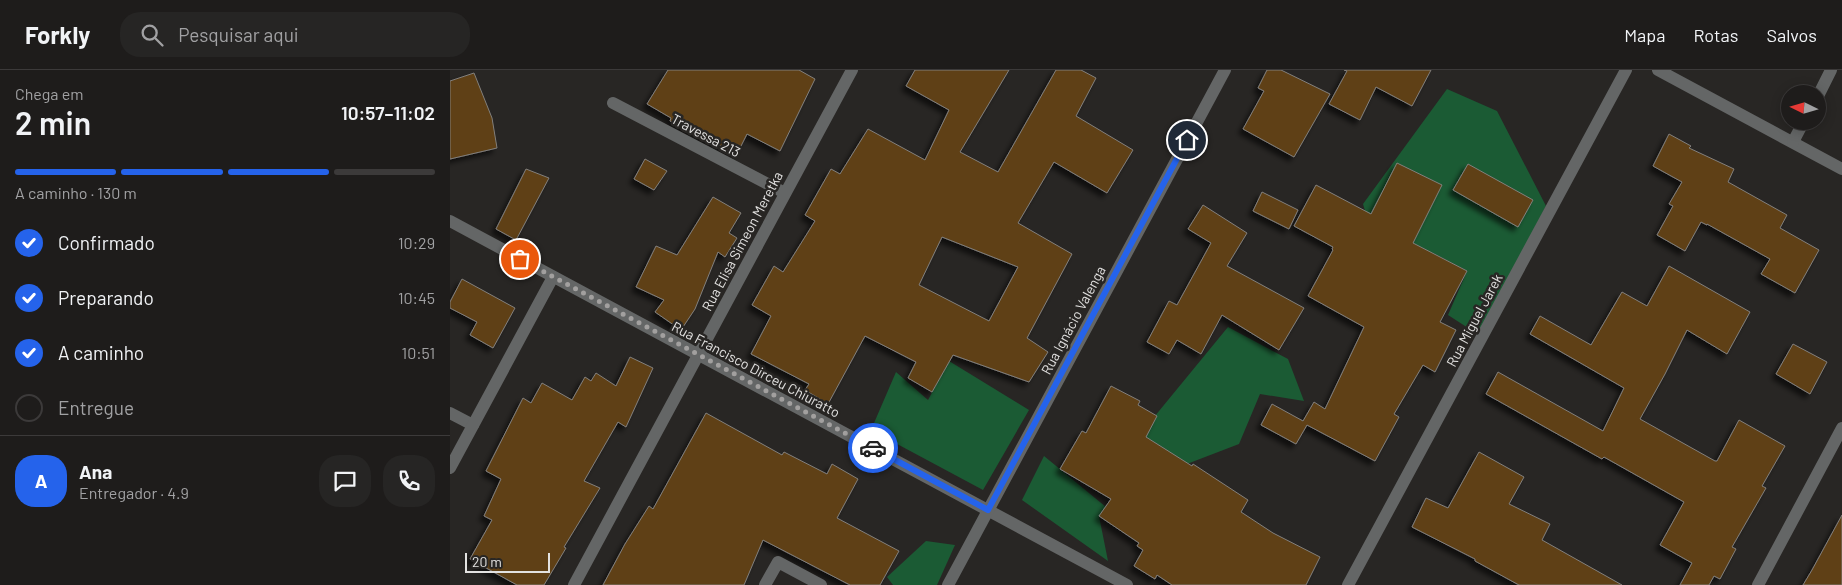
<!DOCTYPE html>
<html lang="pt">
<meta charset="utf-8">
<style>
:root{--surface:#1e1c1b;--page:#262524;--text:#f1f3f6;--muted:#a1a1a3;--line:#3c3a3a;--accent:#2563eb}
body{margin:0;font-family:Barlow,sans-serif;background:var(--page);color:var(--text);height:100vh;display:flex;flex-direction:column;font-size:19px;white-space:nowrap}
*{box-sizing:border-box;margin:0}
p{font-size:16px;color:var(--muted)}
.icon{flex:none;width:28px;height:28px;fill:none;stroke:currentColor;stroke-width:2;stroke-linecap:round;stroke-linejoin:round}
.map{position:relative;flex:1;overflow:hidden}
.sheet{display:flex;flex-direction:column;background:var(--surface);width:450px}
.sheet>*{flex:none}
.needle{width:32px;rotate:275deg}
.fabs{position:absolute;left:1331px;top:15px;display:grid;gap:10px}
.fabs a{display:grid;place-items:center;width:45px;height:45px;border-radius:50%;background:var(--surface);box-shadow:0 2px 12px #0003,0 0 0 1px var(--line);font-size:25px}
.scale{position:absolute;left:15px;bottom:12px;width:85px;box-sizing:border-box;padding-left:5px;border:2px solid #e3e2e1;border-top:0;font-size:14px;line-height:18px;white-space:nowrap;color:#e3e2e1;-webkit-text-stroke:4px #282624;paint-order:stroke}
.pin{position:absolute;display:grid;place-items:center;width:42px;height:42px;color:#fff;margin:-21px;border:2px solid #fff;border-radius:50%;box-shadow:0 1px 5px #0007}
.courier{position:absolute;display:grid;place-items:center;width:50px;height:50px;margin:-25px;border:4px solid #2563eb;border-radius:50%;background:#fff;color:#222;box-shadow:0 1px 6px #0007}
.summary em{font-style:normal;font-weight:600}
.summary div{display:flex;flex-direction:column-reverse}
.summary{display:flex;align-items:center;justify-content:space-between;height:85px;padding:0 15px}
h1{font-size:32px;font-weight:600;line-height:38px}
.bar{display:grid;grid-template-columns:repeat(4,1fr);gap:8px 5px;align-content:center;height:60px;padding:0 15px}
.bar i{height:6px;border-radius:4px;background:var(--line)}
.bar .active{background:var(--accent)}
.bar p{grid-column:span 4}
.line{display:flex;align-items:center;gap:12px;padding:0 15px;border-top:1px solid var(--line)}
.line div{flex:1}
.round{display:grid;place-items:center;flex:none;width:52px;height:52px;border-radius:20px;background:var(--page)}
ol{padding:0 15px;list-style:none}
li{display:flex;align-items:center;gap:15px;height:55px}
li p{margin-inline-start:auto}
li .icon{padding:5px;border-radius:50%;background:var(--accent);color:#fff;stroke-width:4}
li:last-child{color:var(--muted)}
li i{width:28px;height:28px;border:2px solid var(--line);border-radius:50%}
header{display:flex;align-items:center;gap:30px;box-sizing:border-box;height:70px;padding:0 25px;background:var(--surface);border-bottom:1px solid var(--line)}
header strong{font-size:24px}
nav{display:flex;gap:28px;margin-inline-start:auto;font-size:18px}
.search{width:350px;height:45px;background:var(--page);display:flex;align-items:center;gap:12px;box-sizing:border-box;padding:0 18px;border-radius:20px;color:var(--muted);font-size:19px}
main{display:flex;flex:1;min-height:0}
.map>svg:first-child{display:block}
</style>
<header>
<strong>Forkly</strong>
<div class="search"><svg class="icon" aria-label="search" viewBox="0 0 24 24"><circle cx="10" cy="10" r="6"/><path d="M15 15l6 6"/></svg>Pesquisar aqui</div>
<nav><a>Mapa</a><a>Rotas</a><a>Salvos</a></nav>
</header>
<main>
<section class="sheet">
<div class="summary"><div><h1>2 min</h1><p>Chega em</p></div><em>10:57–11:02</em></div>
<div class="bar"><i class="active"></i><i class="active"></i><i class="active"></i><i></i><p>A caminho · 130 m</p></div>
<ol>
<li><svg class="icon" aria-label="check" viewBox="0 0 24 24"><path d="M5 12l5 5 9-10"/></svg>Confirmado<p>10:29</p></li>
<li><svg class="icon" aria-label="check" viewBox="0 0 24 24"><path d="M5 12l5 5 9-10"/></svg>Preparando<p>10:45</p></li>
<li><svg class="icon" aria-label="check" viewBox="0 0 24 24"><path d="M5 12l5 5 9-10"/></svg>A caminho<p>10:51</p></li>
<li><i></i>Entregue</li>
</ol>
<div class="line" style="height:90px"><b class="round" style="background:var(--accent);color:#fff">A</b><div><b>Ana</b><p>Entregador · 4.9</p></div><a class="round"><svg class="icon" aria-label="chat" viewBox="0 0 24 24"><path d="M4 5h16v11H9l-5 4z"/></svg></a><a class="round"><svg class="icon" aria-label="phone" viewBox="0 0 24 24"><path d="M5 4h4l2 5-3 2q2 4 5 5l2-3 5 2v4C11 20 4 13 5 4z"/></svg></a></div>
</section>
<div class="map">
<svg width="1392" height="515" viewBox="0 0 1392 515">
<defs>
<filter id="shadow"><feDropShadow dx="-4.5" dy="4.5" stdDeviation="2.5" flood-color="#0009"/></filter>
</defs>
<rect width="100%" height="100%" fill="#282624"/>
<g fill="#1b5b34">
<path d="M997,19l50,22 49,95 -67,129 -31,-20 19,-44 -36,-19 -16,38 -38,-39 -14,-47z"/>
<path d="M778,257l60,32 16,42 -44,-7 -21,50 -73,28 -39,-22z"/>
<path d="M499,291l80,49 -46,80 -112,-60 25,-58 32,28z"/>
<path d="M594,386l62,51 -7,9 9,45 -86,-61z"/>
<path d="M476,471l29,4 -18,40h-44l-6,-8z"/>
</g>
<g fill="#5f4012" stroke="#827f7d" fill-rule="evenodd" filter="url(#shadow)">
<path d="M218,0h131l16,9 -35,72 -33,-17 -10,20 -67,-33 1,-3 -24,-14z"/>
<path d="M465,0h94l-49,82 38,20 58,-102h25l15,8 -20,38 57,34 -26,43 -53,-31 -36,61 54,31 -45,84 21,14 -19,30 -76,-27 -21,37 -24,-14 8,-16 -51,-26 -37,68 -23,-14 4,-6 -58,-30 20,-38 -19,-11 22,-39 9,6 32,-51 -10,-6 26,-46 9,5 28,-45 57,31 24,-50 -43,-24zM492,167l76,30 -29,54 -70,-36z"/>
<path d="M817,0h14l49,24 -36,63 -51,-28 21,-38 -6,-3z"/>
<path d="M894,0h87l-19,36 -36,-19 -16,33 -31,-16 18,-33z"/>
<path d="M24,3l18,45 5,30 -47,11v-78z"/>
<path d="M1219,64l22,12 -2,2 45,21 -6,13 59,33 -7,13 39,22 -24,43 -34,-19 9,-15 -63,-35v1l-6,-3 -16,29 -28,-16 16,-29 -4,-2 13,-22 -29,-16z"/>
<path d="M195,89l22,12 -13,19 -20,-11z"/>
<path d="M947,93l45,22 -29,58 54,28 -27,51 16,8 -21,42 -12,-7 -29,49 5,3 -24,44 -68,-36 -11,19 -35,-19 11,-21 31,17 11,-19 11,7 39,-82 -56,-31 25,-46 -1,-1 1,-2 -39,-21 22,-41 55,29z"/>
<path d="M1018,94l65,36 -15,27 -65,-37z"/>
<path d="M76,99l23,9 -33,62 -20,-11z"/>
<path d="M812,122l36,18 -9,19 -36,-18z"/>
<path d="M263,127l28,16 -12,20 8,5 -12,19 -7,-5 -23,57 -14,21 -26,-18 9,-12 -28,-13 20,-41 21,9z"/>
<path d="M753,135l44,28 -20,33 77,42 -25,42 -57,-35 -21,39 -24,-14 -8,14 -22,-12 22,-41 8,4 34,-62 -23,-14z"/>
<path d="M1219,196l81,46 -23,42 -40,-24 -22,44 -25,45 75,42h2l22,-41 46,26 -23,40 4,2 -34,59 4,2 -16,30 -6,-3 -5,9h-29l12,-22 -32,-18 24,-43 -80,-45 -2,2 -116,-65 12,-22 105,59 21,-43 -94,-54 10,-18 51,29 31,-53 25,14z"/>
<path d="M12,209l53,29 -22,40 -23,-13 7,-13 -27,-14v-6z"/>
<path d="M1343,274l34,18 -17,32 -34,-20z"/>
<path d="M180,287l23,11 -27,59 -8,-5 -34,59 16,7 -36,59 2,1 -22,37h-27l-47,-26 22,-39 -8,-4 17,-37 -15,-8 37,-73 8,5 11,-20 30,17 13,-23 6,4 5,-8 20,13z"/>
<path d="M661,316l29,15 -2,4 19,11 -11,21 46,29 1,-2 55,36 -7,12 32,21 47,24 -14,28h-134l-15,-10 -2,4 -21,-13 9,-16 -6,-4 2,-3 -40,-27 12,-17 -51,-30 22,-38 4,2z"/>
<path d="M256,343l76,42 2,-3 43,22 5,-10 26,15 -21,39 62,33 -19,34h-30l-87,-45 -19,45h-141l22,-41 24,-38 4,3z"/>
<path d="M1029,382l45,25 -15,27 41,20 -8,16 80,45h-103l-44,-24v-2l-63,-32 14,-29 22,10z"/>
<path d="M1392,445v70h-39l9,-15z"/>
</g>
<g fill="none" stroke-linecap="round" stroke-linejoin="round">
<g stroke="#646666" stroke-width="12">
<path d="M1208,0l184,99"/>
<path d="M1368,26l13,-26"/>
<path d="M163,33l172,90"/>
<path d="M1343,72l11,-21"/>
<path d="M0,151l677,364"/>
<path d="M0,343l23,12"/>
<path d="M0,398l103,-191"/>
<path d="M124,515l278,-515"/>
<path d="M315,515l13,-23 43,23"/>
<path d="M498,515l277,-515"/>
<path d="M898,515l278,-515"/>
<path d="M1308,515l84,-157"/>
</g>
</g>
<g fill="none" stroke-linecap="round" stroke-linejoin="round">
<path stroke="#a2a09f" stroke-width="5" stroke-dasharray="0 9" d="M70,189l353,189"/>
<path stroke="#2563eb" stroke-width="6" d="M423,378l115,62 199,-370"/>
</g>
<g text-anchor="middle" dominant-baseline="central" stroke-width="5" stroke-linejoin="round" paint-order="stroke">
<g font-size="14" fill="#e3e2e1" stroke="#282624">
<text transform="translate(256 65) rotate(28)">Travessa 213</text>
<text transform="translate(292 171) rotate(-62)">Rua Elisa Simeon Meretka</text>
<text transform="translate(623 250) rotate(-62)">Rua Ignácio Valenga</text>
<text transform="translate(1024 250) rotate(-62)">Rua Miguel Jarek</text>
<text transform="translate(306 299) rotate(28)">Rua Francisco Dirceu Chiuratto</text>
</g>
</g>
</svg>
<div class="fabs">
<a><svg class="needle" viewBox="-14 -14 28 28"><path d="M0-13l5 13h-10z" fill="#e53935"/><path d="M0 13l5-13h-10z" fill="#a1a1a3"/></svg></a>
</div>
<div class="scale">20 m</div>
<div class="pin" style="left:70px;top:189px;background:#ea580c"><svg class="icon" aria-label="bag" viewBox="0 0 24 24"><path d="M5 8h14l-1 12H6zM9 8a3 3 0 0 1 6 0"/></svg></div>
<div class="pin" style="left:737px;top:70px;background:#1f2937"><svg class="icon" aria-label="home" viewBox="0 0 24 24"><path d="M3 11l9-7 9 7M6 9v11h12V9"/></svg></div>
<div class="courier" style="left:423px;top:378px"><svg class="icon" aria-label="car" viewBox="0 0 24 24"><path d="M5 17H2v-5l4-1 3-4h7l3 4 3 1v5h-3M9 17h6M6 11h13"/><circle cx="7" cy="17" r="2"/><circle cx="17" cy="17" r="2"/></svg></div>
</div>
</main>
